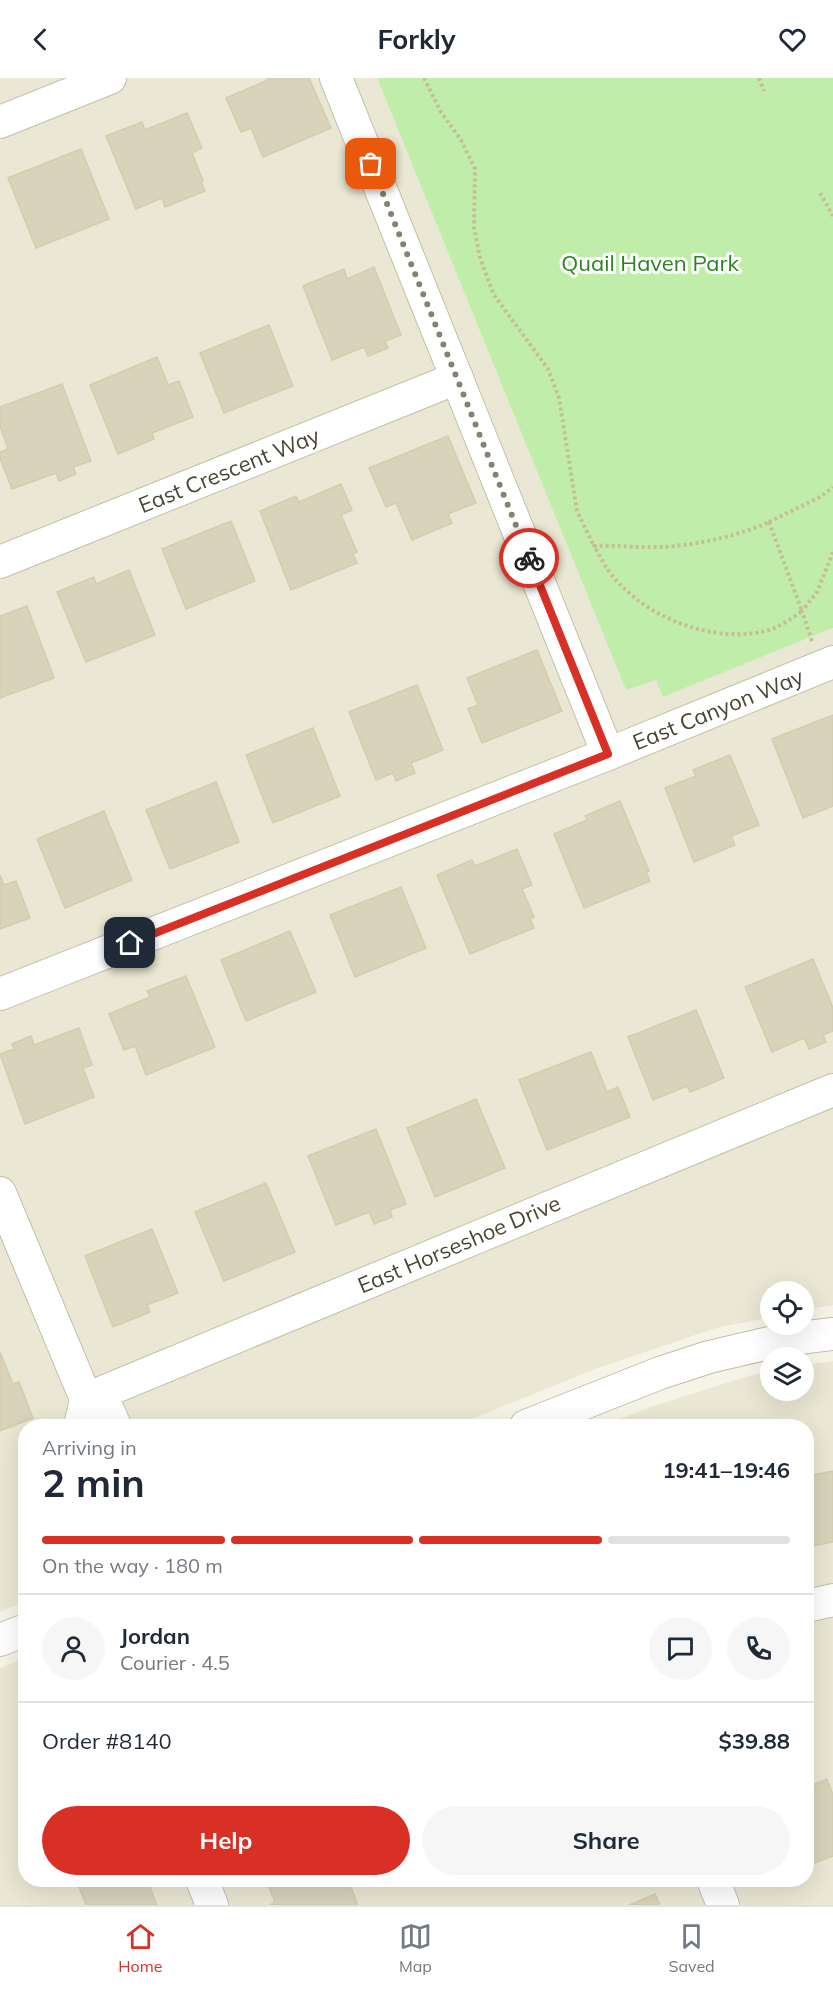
<!DOCTYPE html>
<meta charset="utf-8">
<style>
:root{--surface:#fff;--page:#f6f6f7;--text:#1f2937;--muted:#747a83;--line:#e0e1e3;--accent:#d93025}
body{margin:0;font-family:Mulish,sans-serif;background:var(--page);color:var(--text);height:100vh;display:flex;flex-direction:column;font-size:22px;white-space:nowrap}
*{box-sizing:border-box;margin:0}
p{font-size:20px;color:var(--muted)}
.icon{flex:none;width:33px;height:33px;fill:none;stroke:currentColor;stroke-width:2;stroke-linecap:round;stroke-linejoin:round}
.map{position:relative;flex:1;overflow:hidden}
.side{position:absolute;left:18px;top:1341px;width:796px;height:468px;display:flex;flex-direction:column;background:var(--surface);border-radius:24px;box-shadow:0 6px 24px #0002}
.side>*{flex:none}
.controls{position:absolute;left:760px;top:1203px;display:grid;gap:12px}
.controls a{display:grid;place-items:center;width:54px;height:54px;border-radius:50%;background:var(--surface);box-shadow:0 6px 24px #0002;font-size:30px}
.pin{position:absolute;display:grid;place-items:center;width:51px;height:51px;color:#fff;margin:-26px;border-radius:12px;box-shadow:0 3px 9px #0006}
.courier{position:absolute;display:grid;place-items:center;width:60px;height:60px;margin:-30px;border:4px solid #d93025;border-radius:50%;background:#fff;color:#222;box-shadow:0 2px 8px #0007}
.headline em{font-style:normal;font-weight:700}
.headline div{display:flex;flex-direction:column-reverse}
.headline{display:flex;align-items:center;justify-content:space-between;height:102px;padding:0 24px}
h1{font-size:39px;font-weight:700;line-height:45px}
.bar{display:grid;grid-template-columns:repeat(4,1fr);gap:9px 6px;align-content:center;height:72px;padding:0 24px}
.bar i{height:8px;border-radius:4px;background:var(--line)}
.bar .on{background:var(--accent)}
.bar p{grid-column:span 4}
.line{display:flex;align-items:center;gap:15px;padding:0 24px;border-top:2px solid var(--line)}
.line div{flex:1}
.round{display:grid;place-items:center;flex:none;width:63px;height:63px;border-radius:32px;background:var(--page)}
.primary-button{display:flex;gap:12px;margin-top:auto;padding:12px 24px}
.primary-button a{flex:1;height:69px;border-radius:36px;background:var(--accent);color:#fff;font-size:24px;font-weight:700;line-height:69px;text-align:center}
.primary-button a+a{background:var(--page);color:var(--text)}
header{display:flex;justify-content:space-between;align-items:center;height:78px;padding:0 24px;background:var(--surface);font-size:27px;font-weight:700}
.dock{display:flex;justify-content:space-around;align-items:center;height:84px;border-top:2px solid var(--line);background:var(--surface);font-size:16px;color:var(--muted)}
.dock a{display:grid;justify-items:center;gap:3px}
.dock .on{color:var(--accent)}
.map>svg:first-child{display:block}
</style>
<header><svg class="icon" aria-label="back" viewBox="0 0 24 24"><path d="M15 5l-7 7 7 7"/></svg>Forkly<svg class="icon" aria-label="heart" viewBox="0 0 24 24"><path d="M12 20l-8-8c-3-5 5-10 8-4 3-6 11-1 8 4z"/></svg></header>
<div class="map">
<svg width="833" height="1827" viewBox="0 0 833 1827">
<rect width="100%" height="100%" fill="#f5f4e6"/>
<g fill="#eae8d4">
<path d="M0,0h377l249,612 30,-11 7,18 170,-69v677l-29,5v-18h-33v25l-55,11 -121,41 -140,57h-429l-1,175 -25,11z"/>
<path d="M833,1283v544h-833v-237l25,-10 1,222h781v-454h-205l51,-20 99,-31 19,-4v19h33v-25z"/>
</g>
<path fill="#c0eeaa" d="M377,0h456v550l-170,69 -7,-17 -30,10z"/>
<g fill="#d8d3ba" stroke="#d4cdad" stroke-width="1.5">
<path d="M267,0h42l22,50 -68,29 -12,-29 -10,4 -15,-34 42,-18z"/>
<path d="M187,35l15,35 -10,5 11,28 -2,1 4,9 -40,16 -3,-9 -26,11 -30,-73 36,-14 3,8z"/>
<path d="M81,71l28,70 -73,29 -28,-70z"/>
<path d="M374,189l27,68 -16,6 3,7 -20,8 -4,-9 -32,13 -29,-74 41,-17 3,10z"/>
<path d="M269,247l24,61 -69,27 -24,-60z"/>
<path d="M157,279l11,28 11,-4 14,36 -41,16 2,6 -36,15 -28,-69z"/>
<path d="M62,306l29,77 -18,6 3,7 -17,7 -3,-8 -44,16 -12,-31v-6l8,-3 -8,-23v-19z"/>
<path d="M448,358l28,67 -28,11 4,9 -40,17 -16,-37 -10,4 -17,-39z"/>
<path d="M341,406l11,26 -11,5 16,37 -4,2 4,9 -66,27 -31,-79 36,-15 3,6z"/>
<path d="M231,443l24,60 -69,28 -24,-60z"/>
<path d="M129,492l26,65 -69,27 -29,-70 37,-15 2,7z"/>
<path d="M27,528l27,72 -54,20v-82z"/>
<path d="M537,572l25,61 -80,32 -14,-34 10,-4 -11,-27z"/>
<path d="M417,607l26,65 -32,13 4,10 -19,8 -3,-8 -17,7 -27,-68z"/>
<path d="M833,637v91l-30,12 -31,-79z"/>
<path d="M313,650l27,68 -67,27 -27,-68z"/>
<path d="M730,677l29,70 -28,11 4,9 -41,17 -29,-74 31,-12 -3,-6z"/>
<path d="M216,704l23,60 -69,27 -24,-59z"/>
<path d="M620,723l29,70 -3,1 4,9 -66,27 -30,-74 33,-14 -2,-4z"/>
<path d="M104,733l28,69 -67,28 -28,-69z"/>
<path d="M517,771l15,36 -10,4 12,28 -4,2 4,9 -64,26 -33,-79 35,-15 3,6z"/>
<path d="M0,797l4,10 12,-4 14,37 -30,11z"/>
<path d="M401,809l25,61 -71,29 -25,-62z"/>
<path d="M290,853l26,61 -70,29 -25,-61z"/>
<path d="M813,881l20,49v23l-10,4 3,7 -17,7 -5,-11 -32,14 -27,-65z"/>
<path d="M186,898l29,71 -69,28 -11,-29 -11,4 -15,-36 41,-17 -3,-6z"/>
<path d="M696,932l28,68 -34,14 -3,-6 -34,14 -25,-63z"/>
<path d="M79,950l13,37 -9,3 11,29 -69,27 -25,-70 14,-5 -2,-5 19,-8 3,9z"/>
<path d="M591,974l16,40 11,-5 12,30 -83,33 -28,-70z"/>
<path d="M476,1021l29,69 -70,29 -28,-69z"/>
<path d="M376,1051l30,75 -16,6 2,7 -18,7 -5,-12 -33,13 -28,-69z"/>
<path d="M266,1105l29,69 -71,29 -29,-69z"/>
<path d="M152,1151l26,64 -31,12 3,7 -37,15 -28,-71z"/>
<path d="M0,1274l13,32 6,-2 14,36 -33,13z"/>
<path d="M833,1393v71l-26,5v-71z"/>
<path d="M827,1701l6,16v61l-26,10v-79z"/>
<path d="M97,1802h50l10,25h-71l-7,-18z"/>
<path d="M266,1802h82l10,25h-88l5,-3z"/>
<path d="M655,1816l5,11h-31z"/>
</g>
<g fill="none" stroke-linecap="round" stroke-linejoin="round">
<defs>
<g id="minor">
<path d="M336,0l272,676"/>
<path d="M0,44l110,-44"/>
<path d="M0,484l457,-184"/>
<path d="M0,916l608,-240 225,-92"/>
<path d="M0,1115l86,206 -5,23 2,4"/>
<path d="M86,1321l747,-309"/>
<path d="M86,1321l22,11 7,16"/>
<path d="M526,1348l134,-53 49,-16 73,-17 51,-6"/>
<path d="M807,1528l26,-6"/>
<path d="M0,1562l26,-10"/>
<path d="M202,1802l10,25"/>
<path d="M713,1802l10,25"/>
</g>
</defs>
<use href="#minor" stroke="#c2bfa8" stroke-width="34"/>
<g stroke="#c5bf97" stroke-width="4" stroke-dasharray="3 3" stroke-linecap="butt">
<path d="M424,0l17,34 20,28 14,29 -1,58 6,31 14,37 54,74 11,29 18,113 17,35"/>
<path d="M759,0l5,13"/>
<path d="M820,115l13,23"/>
<path d="M769,444l33,89c-11,8 -24,17 -37,20 -55,13 -124,-15 -157,-61 -5,-7 -9,-16 -14,-24 22,-1 44,2 66,1 37,-2 75,-10 109,-25z"/>
<path d="M769,444l51,-25 13,-10"/>
<path d="M812,563l-10,-30 15,-19 16,-40"/>
</g>
<use href="#minor" stroke="#fff" stroke-width="32"/>
</g>
<g fill="none" stroke-linecap="round" stroke-linejoin="round">
<path stroke="#858272" stroke-width="6" stroke-dasharray="0 10.8" d="M371,86l158,394"/>
<path stroke="#d93025" stroke-width="8" d="M130,865l478,-189 -79,-196"/>
</g>
<g text-anchor="middle" dominant-baseline="central" stroke-width="6" stroke-linejoin="round" paint-order="stroke">
<g font-size="22" fill="#2f8221" stroke="#fff">
<text x="650" y="185">Quail Haven Park</text>
</g>
<g font-size="22" fill="#494534" stroke="#fff">
<text transform="translate(229 392) rotate(-22)">East Crescent Way</text>
<text transform="translate(718 631) rotate(-22)">East Canyon Way</text>
<text transform="translate(459 1166) rotate(-23)">East Horseshoe Drive</text>
</g>
</g>
</svg>
<div class="controls">
<a><svg class="icon" aria-label="locate" viewBox="0 0 24 24"><circle cx="12" cy="12" r="6"/><path d="M12 2v4M12 18v4M2 12h4M18 12h4"/></svg></a>
<a><svg class="icon" aria-label="layers" viewBox="0 0 24 24"><path d="M12 4l9 5-9 5-9-5zM3 14l9 5 9-5"/></svg></a>
</div>
<div class="pin" style="left:371px;top:86px;background:#ea580c"><svg class="icon" aria-label="bag" viewBox="0 0 24 24"><path d="M5 8h14l-1 12H6zM9 8a3 3 0 0 1 6 0"/></svg></div>
<div class="pin" style="left:130px;top:865px;background:#1f2937"><svg class="icon" aria-label="home" viewBox="0 0 24 24"><path d="M3 11l9-7 9 7M6 9v11h12V9"/></svg></div>
<div class="courier" style="left:529px;top:480px"><svg class="icon" aria-label="bike" viewBox="0 0 24 24"><circle cx="6" cy="16" r="4"/><circle cx="18" cy="16" r="4"/><path d="M6 16l4-8h5l3 8M10 8l3 8H6M13 5h3"/></svg></div>
<section class="side">
<div class="headline"><div><h1>2 min</h1><p>Arriving in</p></div><em>19:41–19:46</em></div>
<div class="bar"><i class="on"></i><i class="on"></i><i class="on"></i><i></i><p>On the way · 180 m</p></div>
<div class="line" style="height:108px"><a class="round"><svg class="icon" aria-label="person" viewBox="0 0 24 24"><circle cx="12" cy="8" r="4"/><path d="M4 21q1-7 8-7t8 7"/></svg></a><div><b>Jordan</b><p>Courier · 4.5</p></div><a class="round"><svg class="icon" aria-label="chat" viewBox="0 0 24 24"><path d="M4 5h16v11H9l-5 4z"/></svg></a><a class="round"><svg class="icon" aria-label="phone" viewBox="0 0 24 24"><path d="M5 4h4l2 5-3 2q2 4 5 5l2-3 5 2v4C11 20 4 13 5 4z"/></svg></a></div>
<div class="line" style="height:78px"><div>Order #8140</div><b>$39.88</b></div>
<div class="primary-button"><a>Help</a><a>Share</a></div>
</section>
</div>
<nav class="dock">
<a class="on"><svg class="icon" aria-label="home" viewBox="0 0 24 24"><path d="M3 11l9-7 9 7M6 9v11h12V9"/></svg>Home</a>
<a><svg class="icon" aria-label="map" viewBox="0 0 24 24"><path d="M3 6l6-2 6 2 6-2v14l-6 2-6-2-6 2zM9 4v14M15 6v14"/></svg>Map</a>
<a><svg class="icon" aria-label="saved" viewBox="0 0 24 24"><path d="M7 4h10v16l-5-4-5 4z"/></svg>Saved</a>
</nav>
